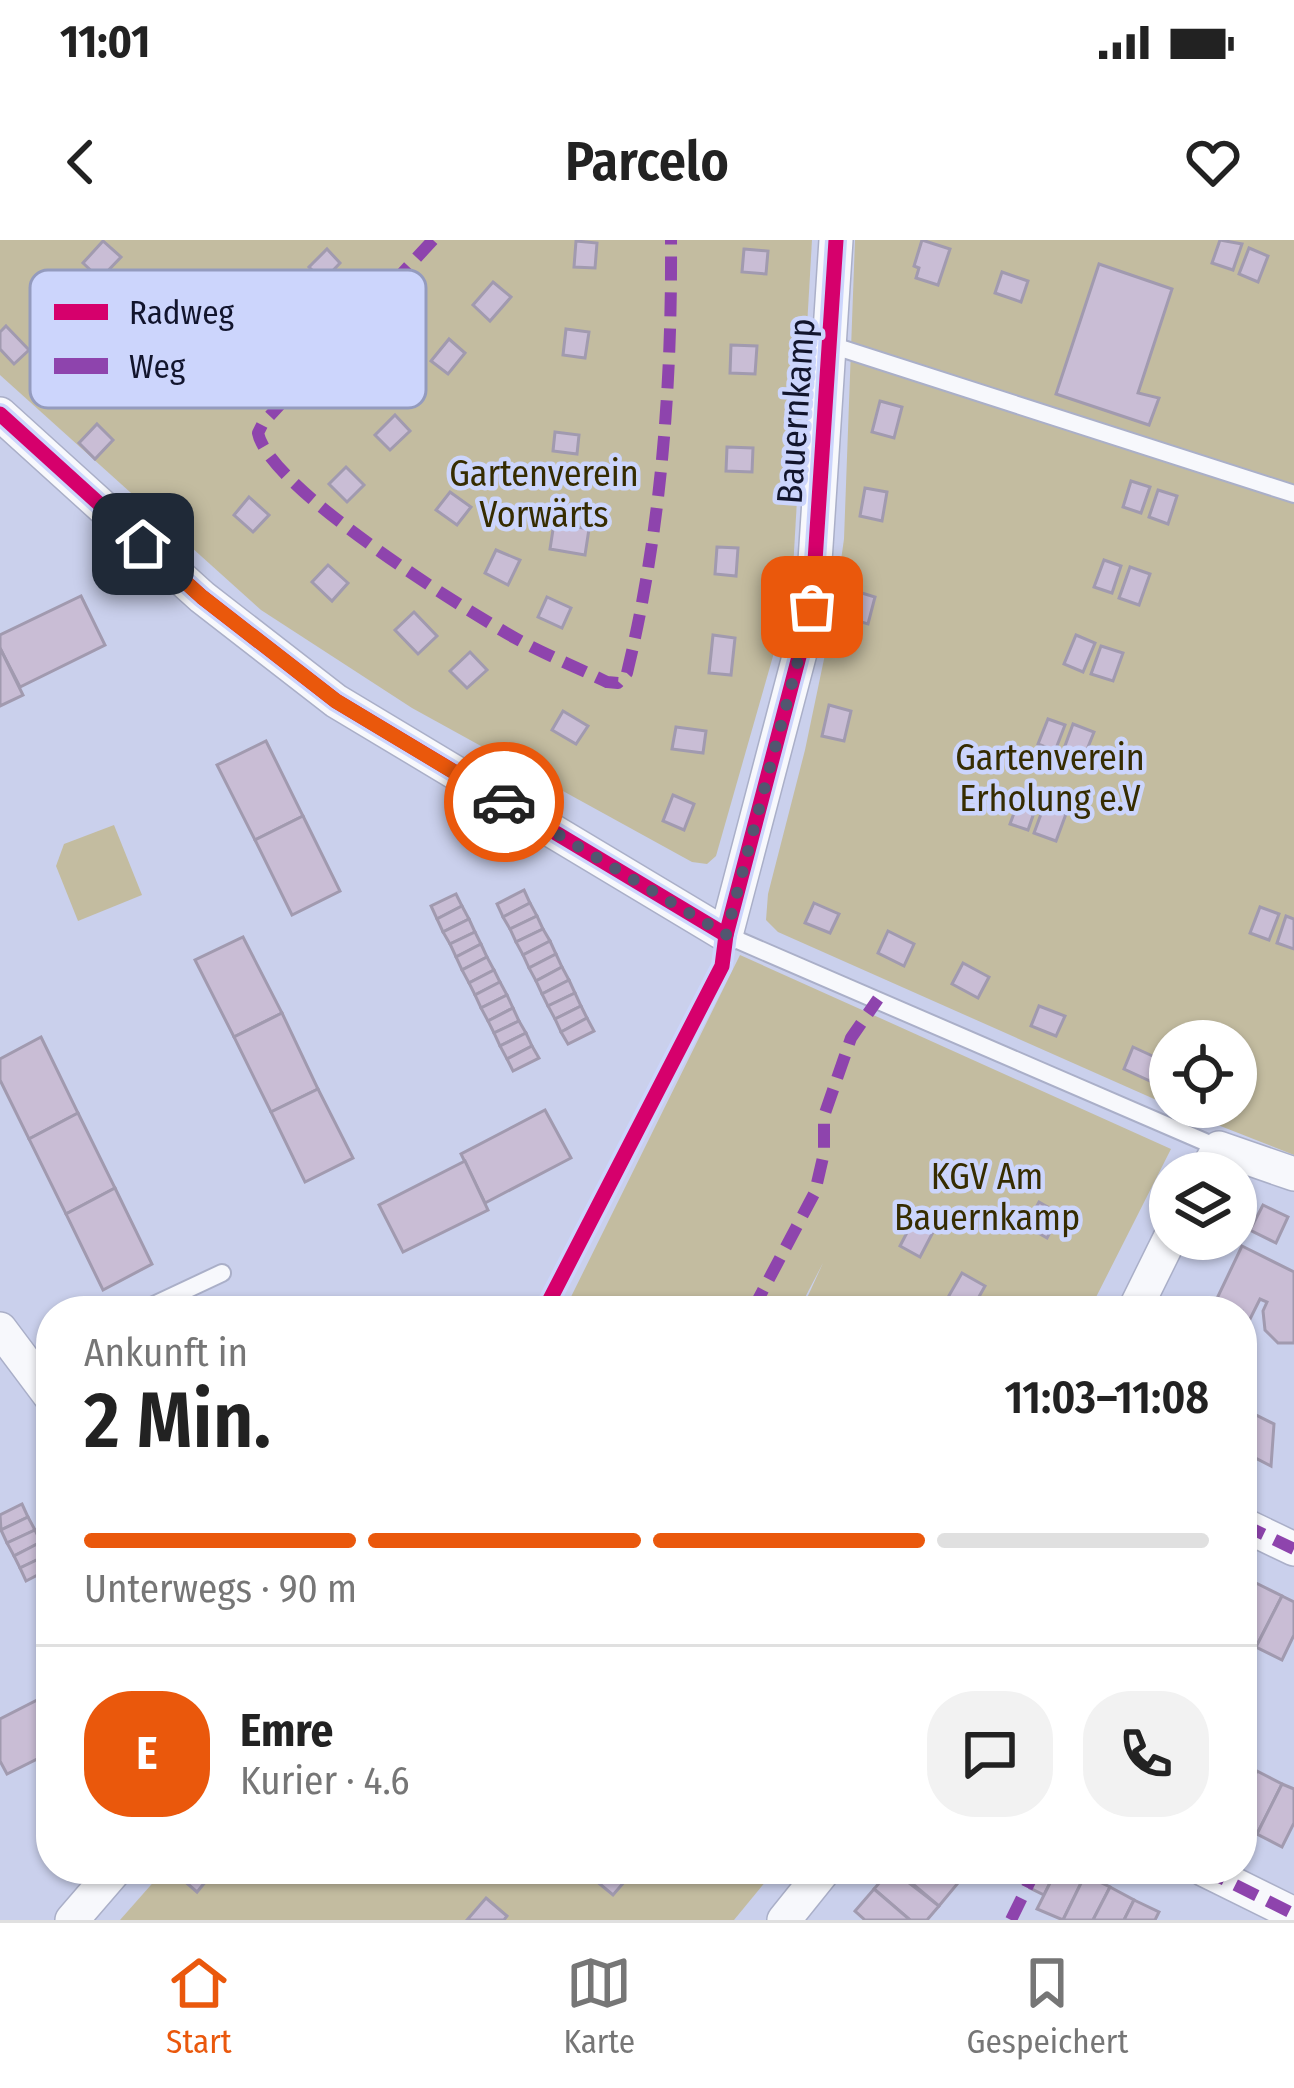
<!DOCTYPE html>
<html lang="de">
<head>
<meta charset="utf-8">
<style>
	body { margin:0; font-family:"Fira Sans Condensed",sans-serif; background:#f2f2f2; color:#222; height:100vh; display:flex; flex-direction:column; font-size:45px; white-space:nowrap }
	* { box-sizing:border-box; margin:0 }
	p { font-size:39px; color:#767676 }
	.icon { flex:none; width:66px; height:66px; fill:none; stroke:currentColor; stroke-width:2; stroke-linecap:round; stroke-linejoin:round }
	.map { position:relative; flex:1; overflow:hidden }
	.drawer { position:absolute; left:36px; top:1056px; width:1221px; height:588px; display:flex; flex-direction:column; background:#fff; border-radius:48px; box-shadow:0 3px 9px #0004 }
	.drawer>* { flex:none }
	.buttons { position:absolute; left:1149px; top:780px; display:grid; gap:24px }
	.buttons a { display:grid; place-items:center; width:108px; height:108px; border-radius:50%; background:#fff; box-shadow:0 3px 9px #0004; font-size:60px }
	.pin { position:absolute; display:grid; place-items:center; width:102px; height:102px; color:#fff; margin:-51px; border-radius:24px; box-shadow:0 6px 18px #0006 }
	.courier { position:absolute; display:grid; place-items:center; width:120px; height:120px; margin:-60px; border:9px solid #ea580c; border-radius:50%; background:#fff; color:#222; box-shadow:0 3px 15px #0007 }
	.head em { font-style:normal; font-weight:600 }
	.head div { display:flex; flex-direction:column-reverse }
	.head { display:flex; align-items:center; justify-content:space-between; height:204px; padding:0 48px }
	h1 { font-size:78px; font-weight:600; line-height:90px }
	.bar { display:grid; grid-template-columns:repeat(4,1fr); gap:18px 12px; align-content:center; height:144px; padding:0 48px }
	.bar i { height:15px; border-radius:9px; background:#e0e0e0 }
	.bar .selected { background:#ea580c }
	.bar p { grid-column:span 4 }
	.line { display:flex; align-items:center; gap:30px; padding:0 48px; border-top:3px solid #e0e0e0 }
	.line div { flex:1 }
	.round { display:grid; place-items:center; flex:none; width:126px; height:126px; border-radius:48px; background:#f2f2f2 }
	.status { display:flex; justify-content:space-between; align-items:center; height:84px; padding:0 60px; background:#fff; direction:ltr }
	.status svg { height:33px; fill:currentColor }
	header { display:flex; justify-content:space-between; align-items:center; height:156px; padding:0 48px; background:#fff; font-size:54px; font-weight:600 }
	.menu { display:flex; justify-content:space-around; align-items:center; height:168px; border-top:3px solid #e0e0e0; background:#fff; font-size:33px; color:#767676 }
	.menu a { display:grid; justify-items:center; gap:6px }
	.menu .selected { color:#ea580c }
	.map>svg:first-child { display:block }
	.green { fill:#c3bca0 }
	.building { fill:#c9bdd5; stroke:#a19aaf; stroke-width:3 }
	.lines { fill:none; stroke-linecap:round; stroke-linejoin:round }
	.lane-casing { stroke:#aaafc8; stroke-width:20 }
	.street-casing { stroke:#aaafc8; stroke-width:36 }
	.lane { stroke:#f7f8fc; stroke-width:16 }
	.street { stroke:#f7f8fc; stroke-width:33 }
	.quiet { stroke:#8e44ad; stroke-width:12; stroke-dasharray:24 12; stroke-linecap:butt }
	.cycleway-casing { stroke:#ccd5fc; stroke-width:22 }
	.cycleway { stroke:#d6006c; stroke-width:15 }
	.done { stroke:#525670; stroke-width:12; stroke-dasharray:0 21.6 }
	.route { stroke:#ea580c; stroke-width:15 }
	.labels { text-anchor:middle; stroke-width:9; stroke-linejoin:round; paint-order:stroke }
	.street-label { font-size:36px; fill:#12152d; stroke:#ccd5fc }
	.park-label { font-size:36px; fill:#362c01; stroke:#ccd5fc }
	.key { fill:#ccd5fc; stroke:#949bbe; stroke-width:3 }
	.key-label { font-size:33px; fill:#12152d }
</style>
</head>
<body>
<div class="status"><b>11:01</b><svg viewBox="0 0 49 12"><path d="M0 12V9h3v3zM5 12V6h3v6zM10 12V3h3v9zM15 12V0h3v12zM26 1h20v11H26zM47 4h2v5h-2z"/></svg></div>
<header><svg class="icon" aria-label="back" viewBox="0 0 24 24"><path d="M15 5l-7 7 7 7"/></svg>Parcelo<svg class="icon" aria-label="heart" viewBox="0 0 24 24"><path d="M12 20l-8-8c-3-5 5-10 8-4 3-6 11-1 8 4z"/></svg></header>
<div class="map">
<svg width="1294" height="1680" viewBox="0 0 1294 1680">
	<rect width="100%" height="100%" fill="#cad0ec"/>
	<g class="green">
		<polygon points="0,0 812,0 793,329 785,374 716,616 707,624 692,622 412,468 261,370 0,135"/>
		<polygon points="855,0 1294,0 1294,915 1172,867 1236,867 1236,801 1170,801 1170,866 778,692 766,680 768,654 805,510 833,376 844,299"/>
		<polygon points="114,585 142,655 78,681 56,626 64,604"/>
		<polygon points="740,715 1171,909 1089,1071 801,1071 823,1023 798,1071 564,1071"/>
		<polygon points="165,1629 776,1629 734,1680 120,1680"/>
	</g>
	<g class="building">
		<polygon points="922,0 950,9 938,45 916,38 919,28 914,26"/>
		<polygon points="1220,0 1242,4 1233,30 1212,23"/>
		<polygon points="103,1 121,17 100,39 83,23"/>
		<polygon points="576,1 597,3 595,28 574,27"/>
		<polygon points="1249,8 1268,16 1258,42 1239,34"/>
		<polygon points="327,9 340,23 323,41 309,27"/>
		<polygon points="744,9 768,11 766,34 742,32"/>
		<polygon points="1099,24 1172,49 1138,153 1159,158 1149,185 1056,154"/>
		<polygon points="1002,32 1028,41 1021,62 995,53"/>
		<polygon points="493,42 511,57 490,81 473,65"/>
		<polygon points="6,86 29,110 14,124 0,109 0,92"/>
		<polygon points="566,89 589,92 585,118 563,115"/>
		<polygon points="449,99 465,113 448,134 431,121"/>
		<polygon points="731,105 757,106 755,134 730,133"/>
		<polygon points="880,161 902,167 894,198 872,192"/>
		<polygon points="395,175 410,191 390,210 375,195"/>
		<polygon points="97,184 113,200 95,219 79,203"/>
		<polygon points="555,192 579,195 577,214 553,211"/>
		<polygon points="727,207 753,208 752,232 726,231"/>
		<polygon points="346,227 364,245 347,262 329,244"/>
		<polygon points="1131,241 1150,247 1141,273 1123,267"/>
		<polygon points="865,248 887,252 882,281 860,276"/>
		<polygon points="1158,250 1177,256 1168,284 1149,277"/>
		<polygon points="450,252 471,267 457,285 436,270"/>
		<polygon points="249,257 269,275 253,292 234,275"/>
		<polygon points="554,283 589,289 585,315 550,309"/>
		<polygon points="717,307 738,308 736,336 715,334"/>
		<polygon points="496,310 520,320 508,345 485,333"/>
		<polygon points="1104,320 1121,326 1112,353 1094,347"/>
		<polygon points="328,325 348,343 332,361 312,342"/>
		<polygon points="1130,327 1150,334 1139,365 1119,358"/>
		<polygon points="852,350 875,357 868,384 844,377"/>
		<polygon points="81,356 105,405 20,447 0,408 0,395"/>
		<polygon points="547,357 571,368 562,388 538,377"/>
		<polygon points="414,372 437,396 418,414 395,390"/>
		<polygon points="713,395 735,398 731,435 709,433"/>
		<polygon points="1076,395 1095,403 1083,432 1064,424"/>
		<polygon points="1101,406 1123,413 1113,441 1091,434"/>
		<polygon points="0,408 23,455 0,466"/>
		<polygon points="470,412 487,430 467,448 450,431"/>
		<polygon points="829,465 851,471 844,501 822,496"/>
		<polygon points="563,471 588,486 576,504 552,490"/>
		<polygon points="1048,479 1065,485 1055,511 1038,504"/>
		<polygon points="1073,484 1094,492 1082,522 1062,514"/>
		<polygon points="676,487 706,491 703,513 672,509"/>
		<polygon points="266,501 303,576 255,600 217,525"/>
		<polygon points="673,555 694,564 684,590 663,581"/>
		<polygon points="1020,557 1037,564 1028,590 1010,584"/>
		<polygon points="1044,566 1066,574 1056,601 1034,593"/>
		<polygon points="303,576 340,651 292,675 255,600"/>
		<polygon points="524,650 530,663 503,677 497,664"/>
		<polygon points="456,654 462,666 437,679 431,666"/>
		<polygon points="530,663 537,676 510,689 503,677"/>
		<polygon points="814,663 839,674 830,693 805,683"/>
		<polygon points="462,666 469,679 443,692 437,679"/>
		<polygon points="1260,667 1279,674 1269,700 1250,693"/>
		<polygon points="537,676 543,689 516,702 510,689"/>
		<polygon points="1286,676 1294,679 1294,709 1277,703"/>
		<polygon points="469,679 475,692 450,704 443,692"/>
		<polygon points="543,689 550,701 523,715 516,702"/>
		<polygon points="888,691 914,704 904,726 878,713"/>
		<polygon points="475,692 481,704 456,717 450,704"/>
		<polygon points="243,697 282,773 234,797 195,720"/>
		<polygon points="550,701 556,714 529,728 523,715"/>
		<polygon points="481,704 487,717 462,730 456,717"/>
		<polygon points="556,714 562,727 536,741 529,728"/>
		<polygon points="487,717 494,730 469,743 462,730"/>
		<polygon points="963,723 989,737 978,758 952,744"/>
		<polygon points="562,727 569,740 542,754 536,741"/>
		<polygon points="494,730 500,742 475,755 469,743"/>
		<polygon points="569,740 575,753 548,766 542,754"/>
		<polygon points="500,742 507,755 481,768 475,755"/>
		<polygon points="575,753 581,766 555,779 548,766"/>
		<polygon points="507,755 513,768 488,781 481,768"/>
		<polygon points="581,766 587,778 561,792 555,779"/>
		<polygon points="1039,766 1065,776 1056,796 1031,786"/>
		<polygon points="513,768 519,781 494,793 488,781"/>
		<polygon points="282,773 318,849 271,872 234,797"/>
		<polygon points="587,778 594,791 568,804 561,792"/>
		<polygon points="519,781 526,793 500,806 494,793"/>
		<polygon points="526,793 532,806 507,819 500,806"/>
		<polygon points="41,797 78,873 29,899 0,840 0,819"/>
		<polygon points="532,806 539,818 513,831 507,819"/>
		<polygon points="1133,807 1159,819 1150,841 1124,829"/>
		<polygon points="318,849 353,918 305,942 271,872"/>
		<polygon points="545,870 571,918 485,963 461,914"/>
		<polygon points="78,873 115,948 66,974 29,899"/>
		<polygon points="465,921 488,970 403,1012 379,965"/>
		<polygon points="115,948 152,1024 103,1050 66,974"/>
		<polygon points="1039,962 1060,974 1047,998 1026,986"/>
		<polygon points="1263,965 1288,977 1276,1003 1250,990"/>
		<polygon points="913,981 933,992 920,1017 900,1006"/>
		<polygon points="1242,1006 1294,1032 1294,1103 1278,1103 1265,1090 1263,1071 1267,1062 1260,1059 1242,1095 1242,1071 1211,1071"/>
		<polygon points="962,1033 985,1046 971,1071 947,1059"/>
		<polygon points="1242,1168 1274,1184 1271,1226 1242,1211"/>
		<polygon points="22,1264 28,1277 1,1290 0,1275"/>
		<polygon points="28,1277 35,1290 7,1303 1,1290"/>
		<polygon points="35,1290 41,1302 14,1316 7,1303"/>
		<polygon points="41,1302 47,1315 20,1328 14,1316"/>
		<polygon points="47,1315 51,1328 26,1341 20,1328"/>
		<polygon points="1256,1343 1282,1356 1256,1407 1242,1401 1242,1372"/>
		<polygon points="1282,1356 1294,1362 1294,1395 1282,1420 1256,1407"/>
		<polygon points="51,1453 51,1512 7,1534 0,1521 0,1479"/>
		<polygon points="1257,1531 1282,1544 1257,1594 1242,1587 1242,1561"/>
		<polygon points="1282,1544 1294,1549 1294,1583 1282,1607 1257,1594"/>
		<polygon points="188,1629 214,1629 215,1630 197,1652 181,1638"/>
		<polygon points="605,1629 626,1629 631,1634 613,1655 595,1640"/>
		<polygon points="891,1629 939,1666 927,1680 910,1680 874,1649"/>
		<polygon points="895,1629 941,1629 958,1643 939,1666"/>
		<polygon points="1040,1629 1057,1629 1044,1655 1030,1648"/>
		<polygon points="1057,1629 1072,1629 1085,1635 1063,1680 1037,1669"/>
		<polygon points="1085,1635 1110,1647 1093,1680 1063,1680"/>
		<polygon points="1110,1647 1134,1660 1124,1680 1093,1680"/>
		<polygon points="874,1649 910,1680 865,1680 855,1671"/>
		<polygon points="486,1658 507,1676 504,1680 467,1680"/>
		<polygon points="1134,1660 1159,1672 1155,1680 1124,1680"/>
	</g>
	<g class="lines">
		<defs>
			<g id="lane">
				<polyline points="831,105 1294,254"/>
				<polyline points="726,695 1219,908"/>
				<polyline points="141,1071 222,1033"/>
				<polyline points="27,1125 51,1113"/>
			</g>
			<g id="street">
				<polyline points="0,174 202,357 336,461 726,695 812,367 836,0"/>
				<polyline points="1205,933 1219,908 1294,934"/>
				<polyline points="1134,1071 1170,998"/>
				<polyline points="0,1089 51,1157"/>
				<polyline points="1242,1284 1294,1309"/>
				<polyline points="1203,1629 1294,1674"/>
				<polyline points="72,1680 116,1629"/>
				<polyline points="784,1680 825,1629"/>
			</g>
		</defs>
		<use href="#lane" class="lane-casing"/>
		<use href="#street" class="street-casing"/>
		<use href="#lane" class="lane"/>
		<use href="#street" class="street"/>
		<g class="quiet">
			<path d="M 433,0 L 263,183 L 258,193 C 269,248 462,368 515,398 C 544,414 576,427 607,442 L 618,443 L 627,433 C 661,292 672,146 671,0"/>
			<polyline points="752,1071 815,952 824,913 824,876 851,798 878,759"/>
			<polyline points="1242,1284 1294,1309"/>
			<polyline points="1203,1629 1294,1674"/>
			<polyline points="1011,1680 1036,1629"/>
		</g>
		<defs>
			<g id="cycleway">
				<polyline points="0,174 202,357 336,461 726,695"/>
				<polyline points="544,1071 722,726 726,695 812,367 836,0"/>
			</g>
		</defs>
		<use href="#cycleway" class="cycleway-casing"/>
		<use href="#cycleway" class="cycleway"/>
	</g>
	<g class="lines">
		<polyline class="done" points="504,562 726,695 812,367"/>
		<polyline class="route" points="143,304 202,357 336,461 504,562"/>
	</g>
	<g class="labels">
		<g class="street-label">
			<text transform="translate(795 171) rotate(-86)" y="13">Bauernkamp</text>
		</g>
		<g class="park-label">
			<text x="544" y="246">Gartenverein<tspan x="544" dy="41">Vorwärts</tspan></text>
			<text x="1050" y="530">Gartenverein<tspan x="1050" dy="41">Erholung e.V</tspan></text>
			<text x="987" y="949">KGV Am<tspan x="987" dy="41">Bauernkamp</tspan></text>
		</g>
	</g>
	<rect x="30" y="30" width="396" height="138" rx="18" class="key"/>
	<rect x="54" y="64" width="54" height="16" fill="#d6006c"/>
	<rect x="54" y="118" width="54" height="16" fill="#8e44ad"/>
	<g class="key-label">
		<text x="129" y="84">Radweg</text>
		<text x="129" y="138">Weg</text>
	</g>
</svg>
<div class="buttons">
<a><svg class="icon" aria-label="locate" viewBox="0 0 24 24"><circle cx="12" cy="12" r="6"/><path d="M12 2v4M12 18v4M2 12h4M18 12h4"/></svg></a>
<a><svg class="icon" aria-label="layers" viewBox="0 0 24 24"><path d="M12 4l9 5-9 5-9-5zM3 14l9 5 9-5"/></svg></a>
</div>
<div class="pin" style="left:812px;top:367px;background:#ea580c"><svg class="icon" aria-label="bag" viewBox="0 0 24 24"><path d="M5 8h14l-1 12H6zM9 8a3 3 0 0 1 6 0"/></svg></div>
<div class="pin" style="left:143px;top:304px;background:#1f2937"><svg class="icon" aria-label="home" viewBox="0 0 24 24"><path d="M3 11l9-7 9 7M6 9v11h12V9"/></svg></div>
<div class="courier" style="left:504px;top:562px"><svg class="icon" aria-label="car" viewBox="0 0 24 24"><path d="M5 17H2v-5l4-1 3-4h7l3 4 3 1v5h-3M9 17h6M6 11h13"/><circle cx="7" cy="17" r="2"/><circle cx="17" cy="17" r="2"/></svg></div>
<section class="drawer">
<div class="head"><div><h1>2 Min.</h1><p>Ankunft in</p></div><em>11:03–11:08</em></div>
<div class="bar"><i class="selected"></i><i class="selected"></i><i class="selected"></i><i></i><p>Unterwegs · 90 m</p></div>
<div class="line" style="height:216px"><b class="round" style="background:#ea580c;color:#fff">E</b><div><b>Emre</b><p>Kurier · 4.6</p></div><a class="round"><svg class="icon" aria-label="chat" viewBox="0 0 24 24"><path d="M4 5h16v11H9l-5 4z"/></svg></a><a class="round"><svg class="icon" aria-label="phone" viewBox="0 0 24 24"><path d="M5 4h4l2 5-3 2q2 4 5 5l2-3 5 2v4C11 20 4 13 5 4z"/></svg></a></div>
</section>
</div>
<nav class="menu">
<a class="selected"><svg class="icon" aria-label="home" viewBox="0 0 24 24"><path d="M3 11l9-7 9 7M6 9v11h12V9"/></svg>Start</a>
<a><svg class="icon" aria-label="map" viewBox="0 0 24 24"><path d="M3 6l6-2 6 2 6-2v14l-6 2-6-2-6 2zM9 4v14M15 6v14"/></svg>Karte</a>
<a><svg class="icon" aria-label="saved" viewBox="0 0 24 24"><path d="M7 4h10v16l-5-4-5 4z"/></svg>Gespeichert</a>
</nav>
</body>
</html>
